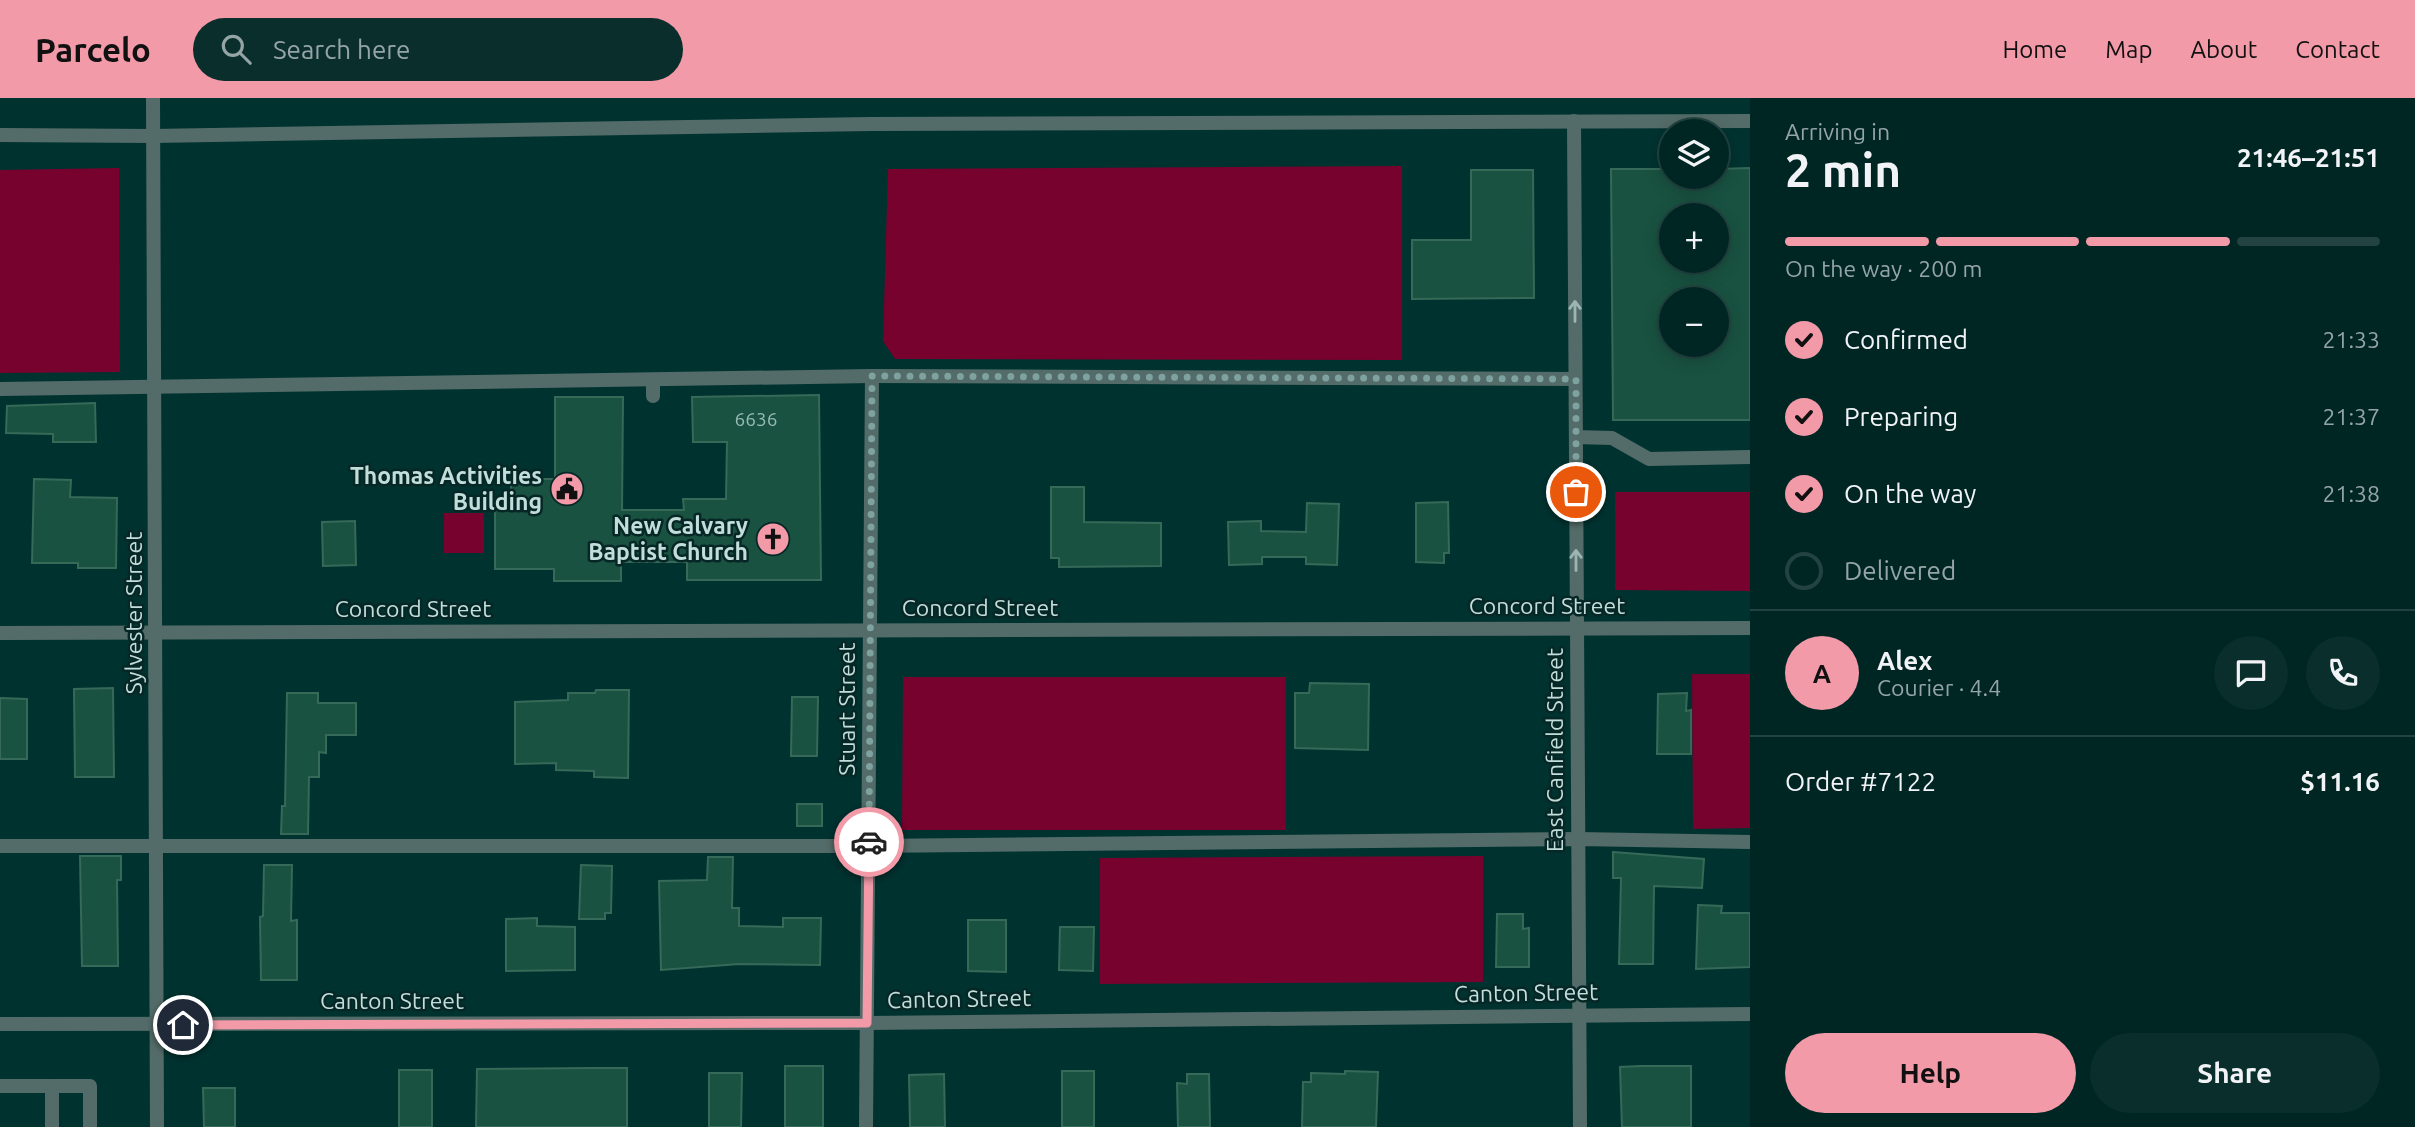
<!DOCTYPE html>
<html lang="en">
<head>
<meta charset="utf-8">
<style>
	body { margin:0; font-family:Ubuntu,sans-serif; background:#0a2e2c; color:#f1f3f6; height:100vh; display:flex; flex-direction:column; font-size:26px; white-space:nowrap }
	* { box-sizing:border-box; margin:0 }
	p { font-size:23px; color:#95a5a6 }
	.icon { flex:none; width:38px; height:38px; fill:none; stroke:currentColor; stroke-width:2; stroke-linecap:round; stroke-linejoin:round }
	.map { position:relative; flex:1; overflow:hidden }
	.drawer { display:flex; flex-direction:column; background:#002624; width:665px }
	.drawer>* { flex:none }
	.fabs { position:absolute; left:1659px; top:21px; display:grid; gap:14px }
	.fabs a { display:grid; place-items:center; width:70px; height:70px; border-radius:50%; background:#002624; box-shadow:0 4px 18px #0003,0 0 0 2px #224341; font-size:35px }
	.pin { position:absolute; display:grid; place-items:center; width:60px; height:60px; color:#fff; margin:-30px; border:4px solid #fff; border-radius:50%; box-shadow:0 2px 7px #0007 }
	.courier { position:absolute; display:grid; place-items:center; width:70px; height:70px; margin:-35px; border:5px solid #f39aa9; border-radius:50%; background:#fff; color:#222; box-shadow:0 2px 9px #0007 }
	.summary em { font-style:normal; font-weight:600 }
	.summary div { display:flex; flex-direction:column-reverse }
	.summary { display:flex; align-items:center; justify-content:space-between; height:119px; padding:0 35px }
	h1 { font-size:46px; font-weight:600; line-height:52px }
	.bar { display:grid; grid-template-columns:repeat(4,1fr); gap:10px 7px; align-content:center; height:84px; padding:0 35px }
	.bar i { height:9px; border-radius:5px; background:#224341 }
	.bar .active { background:#f39aa9 }
	.bar p { grid-column:span 4 }
	.line { display:flex; align-items:center; gap:18px; padding:0 35px; border-top:2px solid #224341 }
	.line div { flex:1 }
	.round { display:grid; place-items:center; flex:none; width:74px; height:74px; border-radius:37px; background:#0a2e2c }
	ol { padding:0 35px; list-style:none }
	li { display:flex; align-items:center; gap:21px; height:77px }
	li p { margin-inline-start:auto }
	li .icon { padding:7px; border-radius:50%; background:#f39aa9; color:#111; stroke-width:4 }
	li:last-child { color:#95a5a6 }
	li i { width:38px; height:38px; border:4px solid #224341; border-radius:50% }
	.cta { display:flex; gap:14px; margin-top:auto; padding:14px 35px }
	.cta a { flex:1; height:80px; border-radius:42px; background:#f39aa9; color:#111; font-size:28px; font-weight:600; line-height:80px; text-align:center }
	.cta a+a { background:#0a2e2c; color:#f1f3f6 }
	header { display:flex; align-items:center; gap:42px; box-sizing:border-box; height:98px; padding:0 35px; background:#f39aa9; color:#111 }
	header strong { font-size:33px }
	nav { display:flex; gap:38px; margin-inline-start:auto; font-size:24px }
	.search { width:490px; height:63px; background:#0a2e2c; display:flex; align-items:center; gap:18px; box-sizing:border-box; padding:0 24px; border-radius:38px; color:#95a5a6; font-size:26px }
	main { display:flex; flex:1; min-height:0 }
	.map>svg:first-child { display:block }
	.green { fill:#77022e }
	.building { fill:#195241; stroke:#366957; stroke-width:2; fill-rule:evenodd }
	.lines { fill:none; stroke-linecap:round; stroke-linejoin:round }
	.lane { stroke:#546c69; stroke-width:14 }
	.street { stroke:#546c69; stroke-width:14 }
	.oneway { stroke:#9bb6b3 }
	.done { stroke:#7da29f; stroke-width:7; stroke-dasharray:0 12.6 }
	.route { stroke:#f39aa9; stroke-width:9 }
	.labels { text-anchor:middle; stroke-width:5; stroke-linejoin:round; paint-order:stroke }
	.number-label { font-size:19px; fill:#97bbb4 }
	.poi-label { font-size:23px; font-weight:bold; fill:#c1dedb; stroke:#062725; text-anchor:end }
	.street-label { font-size:23px; fill:#c1dedb; stroke:#062725 }
</style>
</head>
<body>
<header>
<strong>Parcelo</strong>
<div class="search"><svg class="icon" aria-label="search" viewBox="0 0 24 24"><circle cx="10" cy="10" r="6"/><path d="M15 15l6 6"/></svg>Search here</div>
<nav><a>Home</a><a>Map</a><a>About</a><a>Contact</a></nav>
</header>
<main>
<div class="map">
<svg width="1750" height="1029" viewBox="0 0 1750 1029">
	<rect width="100%" height="100%" fill="#003330"/>
	<g class="green">
		<polygon points="1402,68 1402,262 895,261 883,243 888,71"/>
		<polygon points="119,70 120,274 0,275 0,72"/>
		<polygon points="1615,394 1750,394 1750,493 1615,492"/>
		<rect x="444" y="415" width="40" height="40"/>
		<polygon points="1692,576 1750,576 1750,730 1693,731"/>
		<polygon points="903,579 1286,579 1286,732 902,732"/>
		<polygon points="1483,758 1483,884 1100,886 1100,760"/>
	</g>
	<g class="building">
		<path d="M 1750,70 L 1750,322 L 1613,322 L 1611,71 L 1671,71 L 1671,79 L 1717,79 L 1717,71 ZM 1671,117 L 1717,117 L 1717,163 L 1671,163 ZM 1671,201 L 1717,201 L 1717,247 L 1671,247 Z"/>
		<polygon points="1471,72 1533,72 1534,200 1412,201 1412,142 1471,142"/>
		<polygon points="819,297 821,482 687,482 687,464 621,464 621,483 554,483 554,471 495,471 495,411 511,410 511,381 555,381 555,299 623,299 622,412 684,412 683,401 726,401 727,344 693,344 692,299"/>
		<polygon points="95,305 96,344 53,344 53,336 6,335 7,308"/>
		<polygon points="34,381 71,382 70,399 117,400 116,470 78,470 78,465 32,465"/>
		<polygon points="1051,389 1084,389 1084,424 1161,425 1161,468 1059,469 1059,460 1051,460"/>
		<polygon points="1448,404 1449,455 1444,455 1444,465 1416,464 1416,405"/>
		<polygon points="1307,405 1339,406 1337,467 1306,466 1306,459 1262,459 1262,466 1229,467 1228,424 1261,423 1261,433 1306,434"/>
		<polygon points="355,423 356,467 323,468 322,424"/>
		<polygon points="1310,585 1369,586 1368,652 1295,650 1295,595 1309,595"/>
		<polygon points="113,590 114,679 75,679 74,591"/>
		<polygon points="596,592 629,592 628,680 594,679 594,673 556,672 556,665 515,666 515,604 568,602 568,595 595,595"/>
		<polygon points="287,595 318,595 318,605 356,605 356,637 326,637 326,655 319,654 319,679 309,679 308,736 281,736 282,708 285,708"/>
		<polygon points="1687,595 1686,613 1691,612 1691,656 1657,656 1658,596"/>
		<polygon points="792,599 818,599 817,658 791,658"/>
		<polygon points="0,600 27,601 27,661 0,661"/>
		<rect x="797" y="706" width="25" height="22"/>
		<polygon points="1613,754 1704,761 1702,790 1654,788 1653,866 1619,866 1621,780 1613,780"/>
		<polygon points="80,758 121,758 121,782 117,782 118,868 82,868"/>
		<polygon points="708,759 733,759 732,810 739,810 739,828 783,829 783,820 821,820 820,867 739,866 661,872 659,783 707,782"/>
		<polygon points="264,767 292,767 291,823 297,822 297,882 261,882 260,819 263,818"/>
		<polygon points="581,767 612,768 611,815 605,815 605,821 579,821"/>
		<polygon points="1698,807 1722,808 1721,815 1750,815 1750,869 1696,871"/>
		<polygon points="1497,816 1523,816 1523,831 1529,830 1529,869 1496,869"/>
		<polygon points="537,820 537,828 575,829 575,872 506,873 506,821"/>
		<polygon points="968,822 1006,822 1006,874 968,873"/>
		<polygon points="1060,829 1094,829 1093,873 1059,872"/>
		<rect x="785" y="968" width="38" height="61"/>
		<polygon points="1640,968 1691,968 1691,1029 1622,1029 1620,969"/>
		<polygon points="592,970 627,970 627,1029 476,1029 477,971"/>
		<rect x="399" y="972" width="33" height="57"/>
		<rect x="1062" y="973" width="32" height="56"/>
		<polygon points="1345,973 1378,974 1376,1029 1302,1029 1303,984 1311,984 1311,975 1345,976"/>
		<polygon points="709,975 742,975 741,1029 709,1029"/>
		<polygon points="944,976 945,1029 910,1029 909,977"/>
		<polygon points="1187,976 1209,976 1210,1029 1178,1029 1177,985 1187,986"/>
		<polygon points="203,990 235,990 235,1029 204,1029"/>
	</g>
	<g class="lines">
		<g class="lane">
			<polyline points="0,291 872,278 1575,281"/>
			<polyline points="653,298 653,282"/>
			<polyline points="1576,339 1612,340 1649,361 1750,359"/>
			<polyline points="0,748 869,748 1578,741 1750,744"/>
			<polyline points="0,988 90,988 90,1029"/>
			<polyline points="52,988 52,1029"/>
		</g>
		<g class="street">
			<polyline points="153,0 157,1029"/>
			<polyline points="1574,23 1580,1029"/>
			<polyline points="0,37 153,38 870,26 1750,23"/>
			<polyline points="0,535 1750,530"/>
			<polyline points="0,926 867,925 1750,916"/>
			<polyline points="866,1029 872,278"/>
		</g>
	</g>
	<defs><path id="oneway-shaft" d="M-6 0H5M1.5-3L5.5 0L1.5 3" fill="none" stroke-width="1.6" stroke-linecap="round" stroke-linejoin="round" transform="scale(1.75)"/></defs>
	<g class="oneway">
		<use href="#oneway-shaft" transform="translate(1575 213) rotate(-90)"/>
		<use href="#oneway-shaft" transform="translate(1576 462) rotate(-90)"/>
	</g>
	<g class="lines">
		<polyline class="done" points="869,744 872,278 1576,281 1576,394"/>
		<polyline class="route" points="183,927 867,925 869,744"/>
	</g>
	<defs>
		<symbol id="civic-disc" viewBox="-11 -11 22 22"><circle r="9.5" fill="#f39aa9" stroke="#062725"/><path d="M-.6-6.5H3V-4.5H.6V-3L4-1V1h2V6H-6V1h2V-1L-.6-3ZM-1.2 2.5V6h2.4V2.5Z" fill="#111"/></symbol>
		<symbol id="church-disc" viewBox="-11 -11 22 22"><circle r="9.5" fill="#f39aa9" stroke="#062725"/><path d="M-1.2-6h2.4v3.5h3.3v2.4h-3.3V6h-2.4V-.1h-3.3v-2.4h3.3Z" fill="#111"/></symbol>
	</defs>
	<g fill-rule="evenodd">
		<use href="#civic-disc" x="548" y="372" width="38" height="38"/>
		<use href="#church-disc" x="754" y="422" width="38" height="38"/>
	</g>
	<g class="labels">
		<g class="number-label">
			<text x="756" y="328">6636</text>
		</g>
		<g class="poi-label">
			<text x="542" y="386">Thomas Activities<tspan x="542" dy="26">Building</tspan></text>
			<text x="748" y="436">New Calvary<tspan x="748" dy="26">Baptist Church</tspan></text>
		</g>
		<g class="street-label">
			<text x="1547" y="516">Concord Street</text>
			<text x="980" y="518">Concord Street</text>
			<text x="413" y="519">Concord Street</text>
			<text transform="translate(134 515) rotate(-90)" y="8">Sylvester Street</text>
			<text transform="translate(847 611) rotate(-90)" y="8">Stuart Street</text>
			<text transform="translate(1555 652) rotate(-90)" y="8">East Canfield Street</text>
			<text transform="translate(1526 895) rotate(-1)" y="8">Canton Street</text>
			<text transform="translate(959 901) rotate(-1)" y="8">Canton Street</text>
			<text x="392" y="911">Canton Street</text>
		</g>
	</g>
</svg>
<div class="fabs">
<a><svg class="icon" aria-label="layers" viewBox="0 0 24 24"><path d="M12 4l9 5-9 5-9-5zM3 14l9 5 9-5"/></svg></a>
<a>+</a>
<a>−</a>
</div>
<div class="pin" style="left:1576px;top:394px;background:#ea580c"><svg class="icon" aria-label="bag" viewBox="0 0 24 24"><path d="M5 8h14l-1 12H6zM9 8a3 3 0 0 1 6 0"/></svg></div>
<div class="pin" style="left:183px;top:927px;background:#1f2937"><svg class="icon" aria-label="home" viewBox="0 0 24 24"><path d="M3 11l9-7 9 7M6 9v11h12V9"/></svg></div>
<div class="courier" style="left:869px;top:744px"><svg class="icon" aria-label="car" viewBox="0 0 24 24"><path d="M5 17H2v-5l4-1 3-4h7l3 4 3 1v5h-3M9 17h6M6 11h13"/><circle cx="7" cy="17" r="2"/><circle cx="17" cy="17" r="2"/></svg></div>
</div>
<section class="drawer">
<div class="summary"><div><h1>2 min</h1><p>Arriving in</p></div><em>21:46–21:51</em></div>
<div class="bar"><i class="active"></i><i class="active"></i><i class="active"></i><i></i><p>On the way · 200 m</p></div>
<ol>
<li><svg class="icon" aria-label="check" viewBox="0 0 24 24"><path d="M5 12l5 5 9-10"/></svg>Confirmed<p>21:33</p></li>
<li><svg class="icon" aria-label="check" viewBox="0 0 24 24"><path d="M5 12l5 5 9-10"/></svg>Preparing<p>21:37</p></li>
<li><svg class="icon" aria-label="check" viewBox="0 0 24 24"><path d="M5 12l5 5 9-10"/></svg>On the way<p>21:38</p></li>
<li><i></i>Delivered</li>
</ol>
<div class="line" style="height:126px"><b class="round" style="background:#f39aa9;color:#111">A</b><div><b>Alex</b><p>Courier · 4.4</p></div><a class="round"><svg class="icon" aria-label="chat" viewBox="0 0 24 24"><path d="M4 5h16v11H9l-5 4z"/></svg></a><a class="round"><svg class="icon" aria-label="phone" viewBox="0 0 24 24"><path d="M5 4h4l2 5-3 2q2 4 5 5l2-3 5 2v4C11 20 4 13 5 4z"/></svg></a></div>
<div class="line" style="height:91px"><div>Order #7122</div><b>$11.16</b></div>
<div class="cta"><a>Help</a><a>Share</a></div>
</section>
</main>
</body>
</html>
